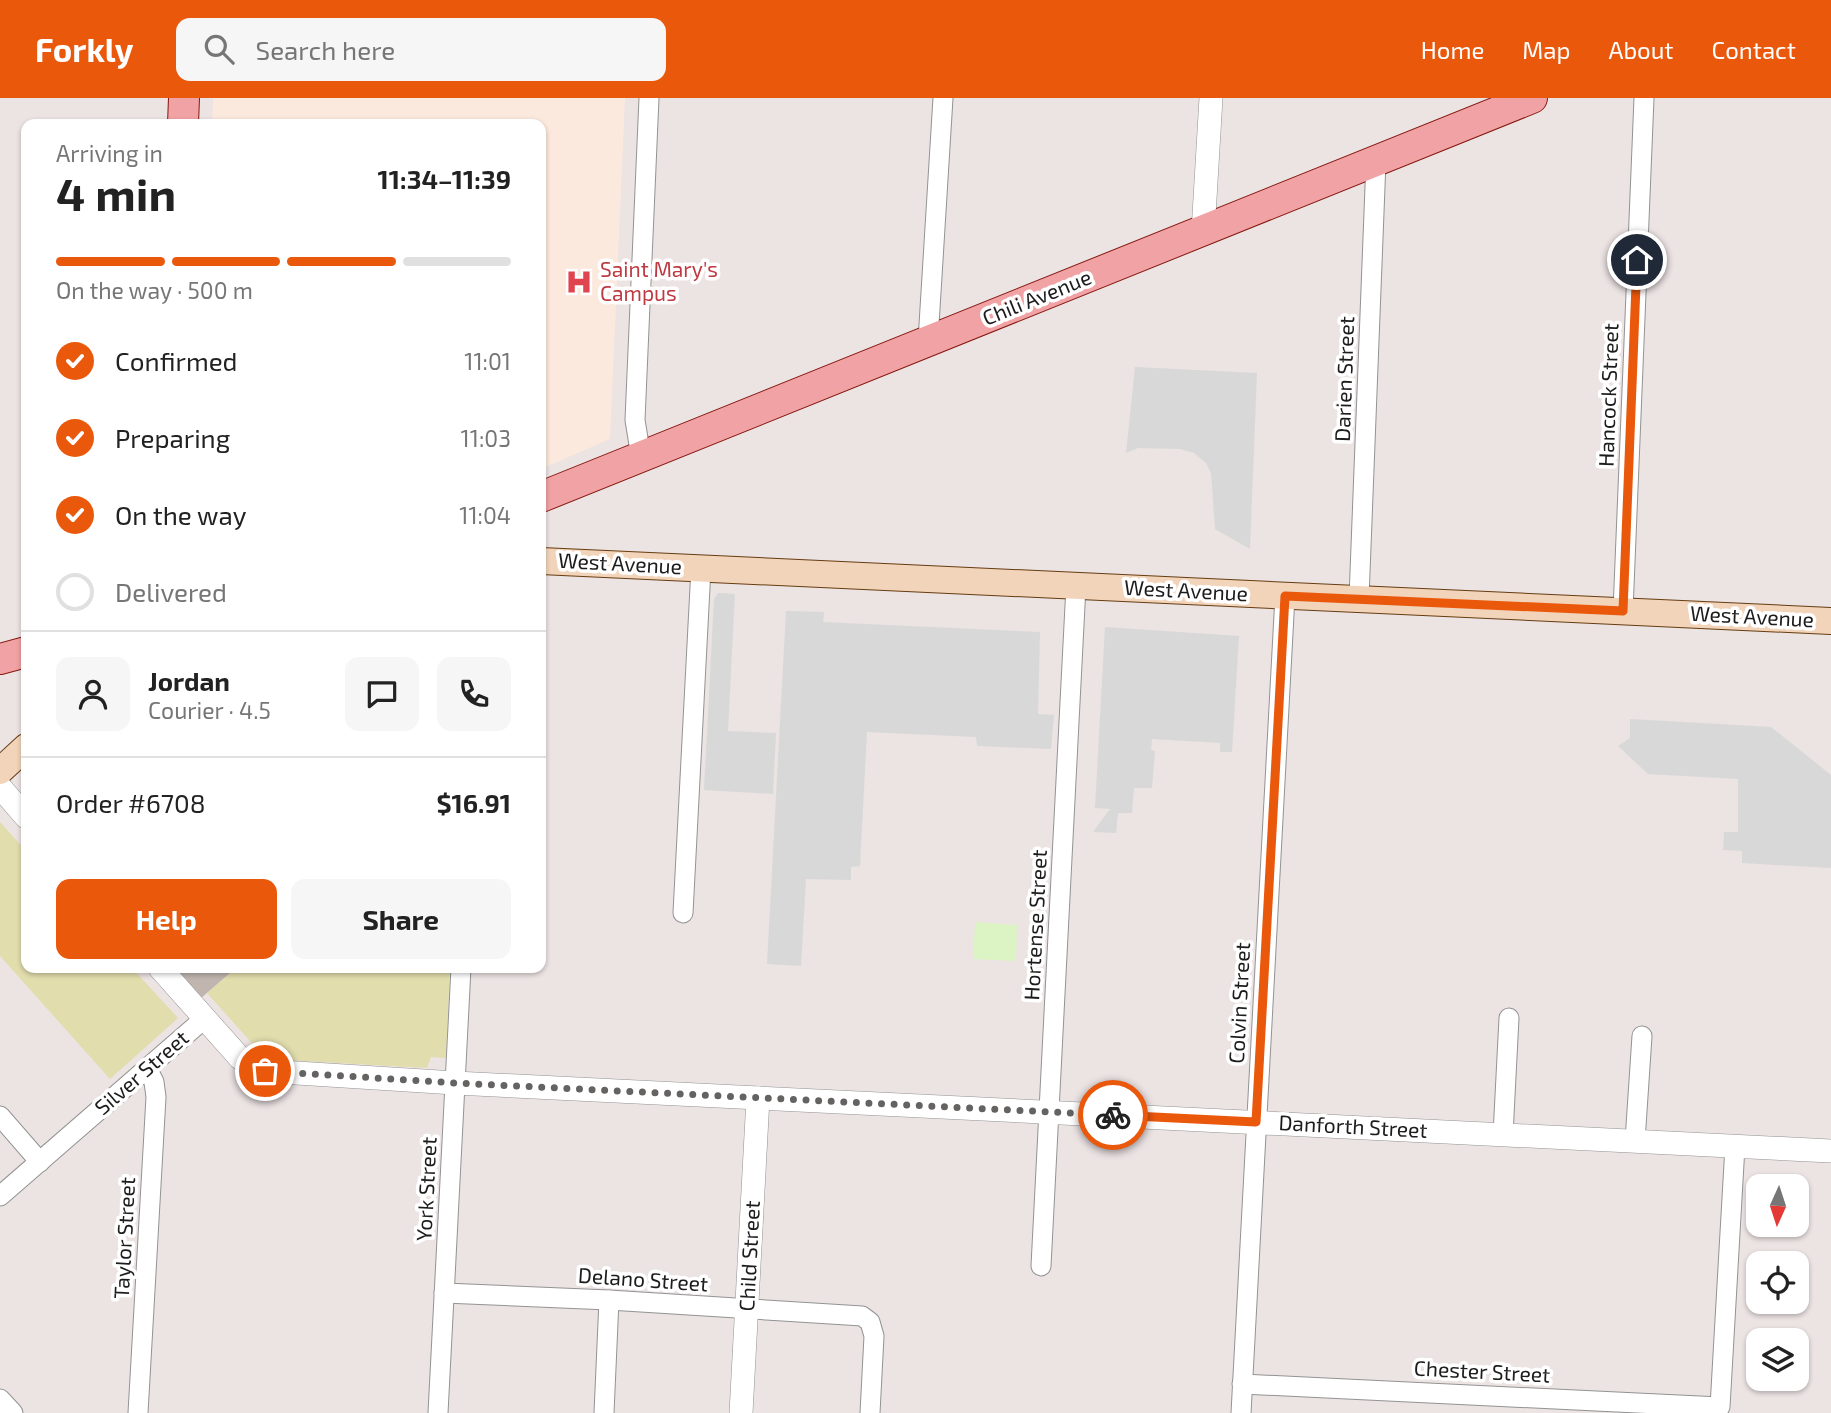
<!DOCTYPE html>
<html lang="en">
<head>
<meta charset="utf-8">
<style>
	body { margin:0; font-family:"Exo 2",sans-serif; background:#f6f6f6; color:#222; height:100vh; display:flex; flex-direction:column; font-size:26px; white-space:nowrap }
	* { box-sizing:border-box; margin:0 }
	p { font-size:23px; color:#767676 }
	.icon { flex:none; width:38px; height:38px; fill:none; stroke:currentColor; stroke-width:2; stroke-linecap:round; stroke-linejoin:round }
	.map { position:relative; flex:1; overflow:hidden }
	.panel { position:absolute; left:21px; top:21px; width:525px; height:854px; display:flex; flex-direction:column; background:#fff; border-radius:14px; box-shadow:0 2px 5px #0004 }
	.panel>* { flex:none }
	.needle { width:46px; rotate:183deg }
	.fabs { position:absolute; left:1746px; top:1076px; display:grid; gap:14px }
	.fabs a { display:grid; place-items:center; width:63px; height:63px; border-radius:14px; background:#fff; box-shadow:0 2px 5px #0004; font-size:35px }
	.pin { position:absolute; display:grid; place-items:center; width:60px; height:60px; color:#fff; margin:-30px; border:4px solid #fff; border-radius:50%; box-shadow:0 2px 7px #0007 }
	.courier { position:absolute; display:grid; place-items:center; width:70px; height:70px; margin:-35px; border:5px solid #ea580c; border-radius:50%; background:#fff; color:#222; box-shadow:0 2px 9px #0007 }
	.headline em { font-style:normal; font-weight:700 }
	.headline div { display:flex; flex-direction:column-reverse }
	.headline { display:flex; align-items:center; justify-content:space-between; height:119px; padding:0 35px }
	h1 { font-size:46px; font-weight:700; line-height:52px }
	.bar { display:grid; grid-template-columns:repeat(4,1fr); gap:10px 7px; align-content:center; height:84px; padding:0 35px }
	.bar i { height:9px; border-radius:5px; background:#e0e0e0 }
	.bar .selected { background:#ea580c }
	.bar p { grid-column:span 4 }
	.line { display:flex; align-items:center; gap:18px; padding:0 35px; border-top:2px solid #e0e0e0 }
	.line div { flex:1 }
	.round { display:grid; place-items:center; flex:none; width:74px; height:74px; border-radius:14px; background:#f6f6f6 }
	ol { padding:0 35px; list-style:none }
	li { display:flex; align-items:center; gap:21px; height:77px }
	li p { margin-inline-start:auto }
	li .icon { padding:7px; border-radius:50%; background:#ea580c; color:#fff; stroke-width:4 }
	li:last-child { color:#767676 }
	li i { width:38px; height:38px; border:4px solid #e0e0e0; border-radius:50% }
	.action { display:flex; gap:14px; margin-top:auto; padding:14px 35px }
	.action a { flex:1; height:80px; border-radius:14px; background:#ea580c; color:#fff; font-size:28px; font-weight:700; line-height:80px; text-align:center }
	.action a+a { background:#f6f6f6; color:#222 }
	header { display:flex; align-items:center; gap:42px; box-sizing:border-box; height:98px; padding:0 35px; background:#ea580c; color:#fff }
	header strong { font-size:33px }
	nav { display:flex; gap:38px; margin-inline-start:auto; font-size:24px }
	.search { width:490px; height:63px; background:#f6f6f6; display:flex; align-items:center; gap:18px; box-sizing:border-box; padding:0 24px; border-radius:14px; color:#767676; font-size:26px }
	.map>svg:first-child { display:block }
	.education { fill:#fbe9dd }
	.construction { fill:#c0b6af }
	.grass { fill:#e2ddad }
	.park { fill:#dcf3c3 }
	.parking { fill:#d8d8d8 }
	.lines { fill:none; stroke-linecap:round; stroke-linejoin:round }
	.minor-casing { stroke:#939393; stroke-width:21 }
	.tertiary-casing { stroke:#939393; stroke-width:24 }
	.secondary-casing { stroke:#663c10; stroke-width:28 }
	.primary-casing { stroke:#85180f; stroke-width:32 }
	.minor { stroke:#fff; stroke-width:19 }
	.tertiary { stroke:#fff; stroke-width:23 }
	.secondary { stroke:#f2d4bb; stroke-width:26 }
	.primary { stroke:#f1a2a4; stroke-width:30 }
	.done { stroke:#656262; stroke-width:7; stroke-dasharray:0 12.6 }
	.route { stroke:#ea580c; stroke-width:9 }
	.labels { text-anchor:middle; stroke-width:7; stroke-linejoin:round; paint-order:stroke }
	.health-label { font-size:21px; fill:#be3a42; stroke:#fff; text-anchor:start }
	.street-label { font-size:21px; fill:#1c1c1c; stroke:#fff }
</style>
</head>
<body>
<header>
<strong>Forkly</strong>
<div class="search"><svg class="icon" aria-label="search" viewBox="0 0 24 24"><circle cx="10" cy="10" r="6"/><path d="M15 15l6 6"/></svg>Search here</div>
<nav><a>Home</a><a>Map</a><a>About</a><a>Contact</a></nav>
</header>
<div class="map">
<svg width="1831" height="1315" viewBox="0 0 1831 1315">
	<rect width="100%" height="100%" fill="#ece3e3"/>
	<polygon class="education" points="213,0 625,0 610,341 541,371 541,26 212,26"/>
	<polygon class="construction" points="172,870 236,870 200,901"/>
	<g class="grass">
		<polygon points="0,724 26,753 26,870 132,870 178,920 110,981 0,858"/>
		<polygon points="236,870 450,870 446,960 431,959 427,970 266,961 207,895"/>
	</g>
	<polygon class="park" points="975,824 1017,827 1016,863 973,861"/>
	<g class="parking">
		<polygon points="1135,269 1257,275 1250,451 1215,431 1211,375 1206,365 1194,355 1180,351 1138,350 1126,355"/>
		<polygon points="718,495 735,496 728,633 776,635 773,696 704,692 714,501"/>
		<polygon points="786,513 824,514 823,524 1040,534 1038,616 1054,617 1051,651 977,648 976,639 867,634 860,768 851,769 851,782 806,781 801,868 767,866"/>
		<polygon points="1105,529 1239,538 1232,654 1220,654 1220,645 1152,641 1151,652 1155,653 1152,690 1134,690 1132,715 1118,715 1116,735 1093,734 1110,711 1095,710"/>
		<polygon points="1630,621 1771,629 1831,677 1831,770 1742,765 1742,753 1723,752 1724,734 1738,734 1738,681 1648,676 1618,648 1630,640"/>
	</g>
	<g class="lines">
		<defs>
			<g id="minor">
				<polyline points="928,243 943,0"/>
				<polyline points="641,359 635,322 649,0"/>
				<polyline points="1359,500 1376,63"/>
				<polyline points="1623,513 1644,0"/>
				<polyline points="683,815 701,470"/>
				<polyline points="0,1018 40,1064"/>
				<polyline points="1503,1037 1509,920"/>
				<polyline points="1635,1043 1642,938"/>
				<polyline points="0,1098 205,920"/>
				<polyline points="1041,1168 1076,488"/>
				<polyline points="444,1195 609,1202 862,1218 870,1224 874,1238 870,1315"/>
				<polyline points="1242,1286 1720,1309 1735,1048"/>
				<polyline points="0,1301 13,1315"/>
				<polyline points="138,1315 156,999 154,984 147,970"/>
				<polyline points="438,1315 461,870"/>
				<polyline points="604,1315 609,1202"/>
				<polyline points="1241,1315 1285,498"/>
			</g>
			<g id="tertiary">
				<polyline points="1203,134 1211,0"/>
				<polyline points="0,689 26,719"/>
				<polyline points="160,870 240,960 253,970 265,973 455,985 1831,1053"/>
				<polyline points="741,1315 758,1000"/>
			</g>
			<g id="secondary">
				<polyline points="541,463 1831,523"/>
				<polyline points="0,673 26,649"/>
			</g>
			<g id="primary">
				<polyline points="183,26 184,0"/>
				<polyline points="541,399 1532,0"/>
				<polyline points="0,561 26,554"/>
			</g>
		</defs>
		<use href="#minor" class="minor-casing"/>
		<use href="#tertiary" class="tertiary-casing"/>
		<use href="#secondary" class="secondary-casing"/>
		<use href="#primary" class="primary-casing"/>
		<use href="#minor" class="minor"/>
		<use href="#tertiary" class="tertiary"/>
		<use href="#secondary" class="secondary"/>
		<use href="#primary" class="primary"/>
	</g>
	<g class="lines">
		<polyline class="done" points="265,973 455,985 1113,1017"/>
		<polyline class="route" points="1113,1017 1256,1024 1285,498 1623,513 1637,162"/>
	</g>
	<defs>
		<symbol id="hospital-bare" viewBox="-9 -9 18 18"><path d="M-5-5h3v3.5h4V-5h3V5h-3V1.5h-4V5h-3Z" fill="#e0444e" stroke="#fff" stroke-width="2.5" paint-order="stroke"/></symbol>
	</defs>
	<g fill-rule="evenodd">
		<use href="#hospital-bare" x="560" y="165" width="38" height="38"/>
	</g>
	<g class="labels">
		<g class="health-label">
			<text x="600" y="179">Saint Mary's<tspan x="600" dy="24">Campus</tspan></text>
		</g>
		<g class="street-label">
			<text transform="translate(1037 200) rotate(-22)" y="7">Chili Avenue</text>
			<text transform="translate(1345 281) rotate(-88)" y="7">Darien Street</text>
			<text transform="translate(1609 297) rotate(-88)" y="7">Hancock Street</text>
			<text transform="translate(620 466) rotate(3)" y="7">West Avenue</text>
			<text transform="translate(1186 493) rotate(3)" y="7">West Avenue</text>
			<text transform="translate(1752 519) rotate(3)" y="7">West Avenue</text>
			<text transform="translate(1036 827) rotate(-87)" y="7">Hortense Street</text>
			<text transform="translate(1240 905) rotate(-87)" y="7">Colvin Street</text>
			<text transform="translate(142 975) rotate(-41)" y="7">Silver Street</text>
			<text transform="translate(1353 1029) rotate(3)" y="7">Danforth Street</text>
			<text transform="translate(427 1091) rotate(-87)" y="7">York Street</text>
			<text transform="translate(125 1140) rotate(-87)" y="7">Taylor Street</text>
			<text transform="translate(750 1158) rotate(-87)" y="7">Child Street</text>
			<text transform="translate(643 1182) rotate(4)" y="7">Delano Street</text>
			<text transform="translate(1482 1274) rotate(3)" y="7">Chester Street</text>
		</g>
	</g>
</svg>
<div class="fabs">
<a><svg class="needle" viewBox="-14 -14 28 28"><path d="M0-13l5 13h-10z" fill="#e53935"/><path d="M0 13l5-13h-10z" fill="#767676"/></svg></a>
<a><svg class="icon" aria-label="locate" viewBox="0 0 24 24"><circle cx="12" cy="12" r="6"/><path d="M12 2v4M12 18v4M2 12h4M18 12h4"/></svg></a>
<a><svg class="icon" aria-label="layers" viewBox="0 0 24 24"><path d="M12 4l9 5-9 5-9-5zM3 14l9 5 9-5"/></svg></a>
</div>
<div class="pin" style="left:265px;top:973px;background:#ea580c"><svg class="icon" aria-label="bag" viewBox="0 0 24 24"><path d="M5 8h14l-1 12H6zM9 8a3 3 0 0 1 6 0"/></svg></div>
<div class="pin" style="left:1637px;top:162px;background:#1f2937"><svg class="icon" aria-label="home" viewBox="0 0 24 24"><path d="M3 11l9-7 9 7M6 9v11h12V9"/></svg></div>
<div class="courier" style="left:1113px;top:1017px"><svg class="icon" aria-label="bike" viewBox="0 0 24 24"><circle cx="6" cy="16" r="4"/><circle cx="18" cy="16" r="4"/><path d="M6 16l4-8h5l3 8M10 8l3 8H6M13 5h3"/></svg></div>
<section class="panel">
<div class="headline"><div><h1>4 min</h1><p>Arriving in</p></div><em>11:34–11:39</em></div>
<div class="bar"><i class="selected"></i><i class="selected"></i><i class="selected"></i><i></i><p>On the way · 500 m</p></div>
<ol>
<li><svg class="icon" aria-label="check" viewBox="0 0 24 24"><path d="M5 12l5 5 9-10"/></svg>Confirmed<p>11:01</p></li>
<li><svg class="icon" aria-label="check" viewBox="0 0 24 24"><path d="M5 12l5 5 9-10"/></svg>Preparing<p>11:03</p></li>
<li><svg class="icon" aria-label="check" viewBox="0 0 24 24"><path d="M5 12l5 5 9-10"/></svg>On the way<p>11:04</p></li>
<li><i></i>Delivered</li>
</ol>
<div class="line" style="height:126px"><a class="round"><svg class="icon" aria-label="person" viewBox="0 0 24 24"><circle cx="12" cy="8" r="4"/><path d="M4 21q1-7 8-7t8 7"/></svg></a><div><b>Jordan</b><p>Courier · 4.5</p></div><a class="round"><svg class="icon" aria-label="chat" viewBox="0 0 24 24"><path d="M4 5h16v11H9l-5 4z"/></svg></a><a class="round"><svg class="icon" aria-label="phone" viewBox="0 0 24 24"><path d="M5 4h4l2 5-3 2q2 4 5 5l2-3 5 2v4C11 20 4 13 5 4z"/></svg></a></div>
<div class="line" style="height:91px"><div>Order #6708</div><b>$16.91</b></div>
<div class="action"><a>Help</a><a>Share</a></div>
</section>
</div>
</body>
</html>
